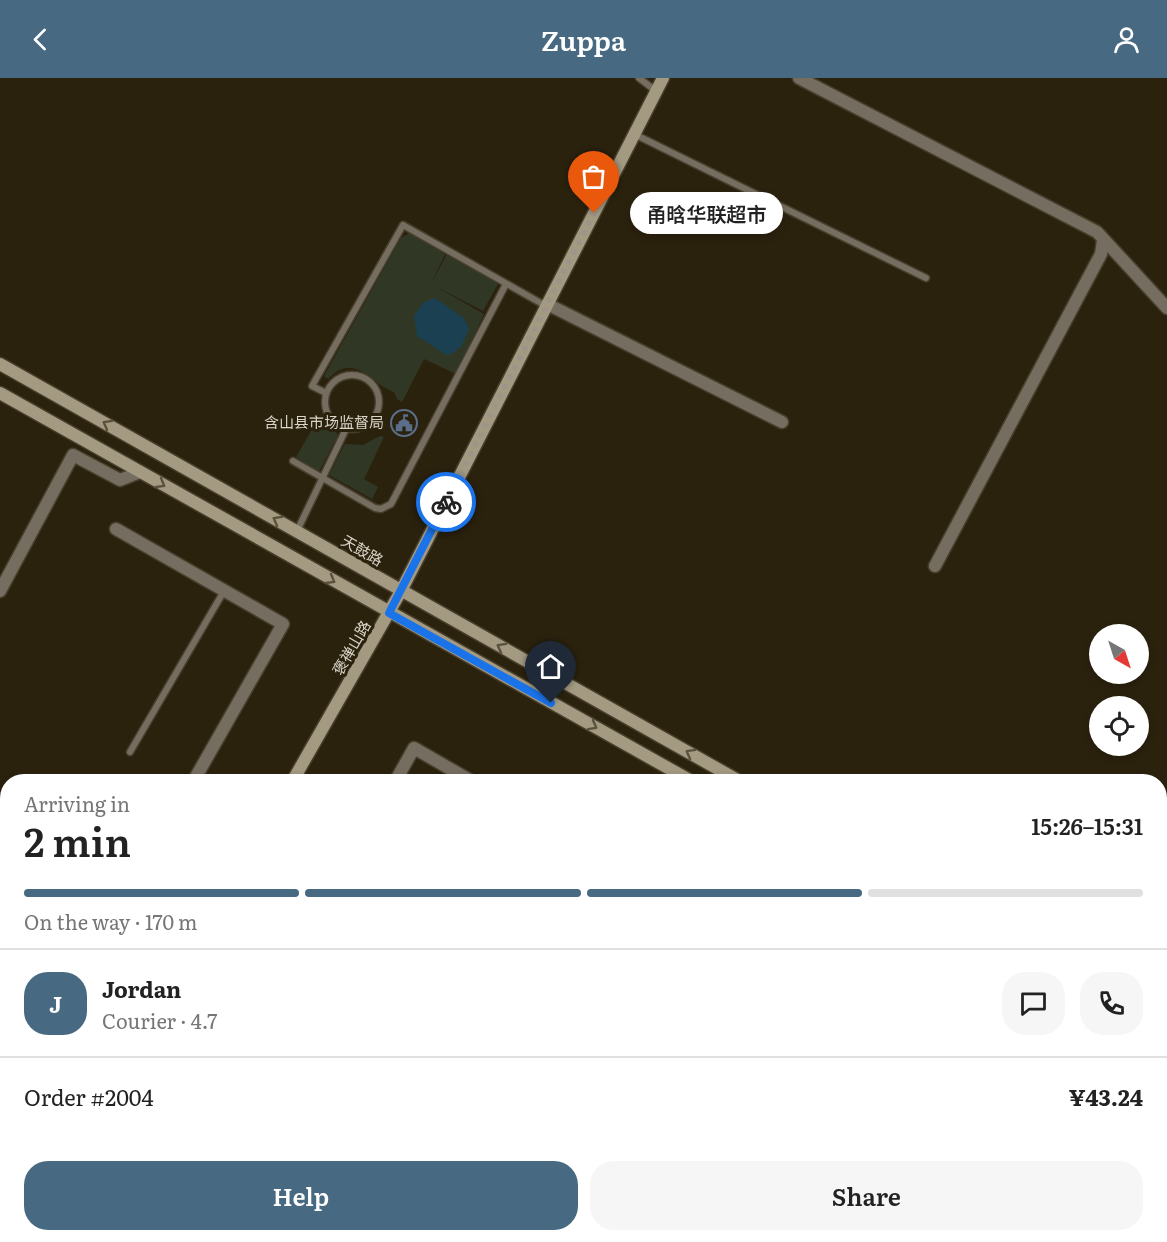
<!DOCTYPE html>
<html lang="en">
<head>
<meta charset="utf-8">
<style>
	body { margin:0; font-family:Literata,"Noto Sans SC",serif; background:#f6f6f6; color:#222; height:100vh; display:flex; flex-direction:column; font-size:22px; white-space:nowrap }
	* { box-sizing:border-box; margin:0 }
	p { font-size:20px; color:#767676 }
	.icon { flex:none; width:33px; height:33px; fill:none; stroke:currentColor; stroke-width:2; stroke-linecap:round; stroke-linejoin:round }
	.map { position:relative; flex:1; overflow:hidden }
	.details { position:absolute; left:0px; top:696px; width:1167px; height:468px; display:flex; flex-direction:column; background:#fff; border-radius:24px 24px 0 0; box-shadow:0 3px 9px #0003 }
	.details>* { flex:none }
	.needle { width:39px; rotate:141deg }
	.buttons { position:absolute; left:1089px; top:546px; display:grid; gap:12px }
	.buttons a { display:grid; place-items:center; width:60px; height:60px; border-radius:50%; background:#fff; box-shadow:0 3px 9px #0003; font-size:30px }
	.pin { position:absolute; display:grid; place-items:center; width:51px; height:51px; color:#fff; margin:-62px -26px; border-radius:50% 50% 50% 0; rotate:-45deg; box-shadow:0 0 6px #0007 }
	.pin .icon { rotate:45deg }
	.courier { position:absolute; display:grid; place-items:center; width:60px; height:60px; margin:-30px; border:4px solid #1a73e8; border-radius:50%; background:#fff; color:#222; box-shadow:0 2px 8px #0007 }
	.bubble { position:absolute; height:42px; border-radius:21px; background:#fff; box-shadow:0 3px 9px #0003; font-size:20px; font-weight:600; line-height:42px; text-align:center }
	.overview em { font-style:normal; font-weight:600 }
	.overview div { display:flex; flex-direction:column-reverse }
	.overview { display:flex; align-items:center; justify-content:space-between; height:102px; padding:0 24px }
	h1 { font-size:39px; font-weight:600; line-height:45px }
	.bar { display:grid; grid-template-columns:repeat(4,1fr); gap:9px 6px; align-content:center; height:72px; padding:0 24px }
	.bar i { height:8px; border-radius:4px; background:#e0e0e0 }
	.bar .on { background:#476981 }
	.bar p { grid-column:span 4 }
	.line { display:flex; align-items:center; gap:15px; padding:0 24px; border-top:2px solid #e0e0e0 }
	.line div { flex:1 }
	.round { display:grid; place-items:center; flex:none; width:63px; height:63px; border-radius:24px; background:#f6f6f6 }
	.action { display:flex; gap:12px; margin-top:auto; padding:12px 24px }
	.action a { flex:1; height:69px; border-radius:24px; background:#476981; color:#fff; font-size:24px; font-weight:600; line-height:69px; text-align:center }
	.action a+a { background:#f6f6f6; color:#222 }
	header { display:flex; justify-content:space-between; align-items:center; height:78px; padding:0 24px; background:#476981; color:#fff; font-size:27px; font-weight:600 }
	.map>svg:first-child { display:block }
	.green { fill:#303825 }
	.water { fill:#1a4051 }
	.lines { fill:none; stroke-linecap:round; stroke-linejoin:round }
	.stream { stroke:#1a4051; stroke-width:4 }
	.lane-casing { stroke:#473f2c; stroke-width:9 }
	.street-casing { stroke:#473f2c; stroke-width:15 }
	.secondary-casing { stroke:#473f2c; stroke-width:15 }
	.lane { stroke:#756e60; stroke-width:6 }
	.street { stroke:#756e60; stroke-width:12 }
	.secondary { stroke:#a49a82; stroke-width:12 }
	.oneway { stroke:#5b523c }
	.done { stroke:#9d9688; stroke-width:6; stroke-dasharray:0 10.8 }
	.route { stroke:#1a73e8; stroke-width:8 }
	.labels { text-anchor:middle; stroke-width:6; stroke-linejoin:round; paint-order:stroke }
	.poi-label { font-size:15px; fill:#dad5c9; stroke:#2b220e; text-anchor:end }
	.street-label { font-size:15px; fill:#dad5c9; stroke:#2b220e }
</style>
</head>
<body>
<header><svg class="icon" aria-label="back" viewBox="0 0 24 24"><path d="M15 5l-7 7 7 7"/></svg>Zuppa<svg class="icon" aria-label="person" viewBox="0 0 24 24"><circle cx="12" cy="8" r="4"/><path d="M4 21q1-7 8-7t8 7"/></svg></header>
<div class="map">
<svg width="1167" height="1164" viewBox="0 0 1167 1164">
	<rect width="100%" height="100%" fill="#2b220e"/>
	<g class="green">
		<path d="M 410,155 L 445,176 L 431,206 L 447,176 L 499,204 L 483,233 L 433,207 L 484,236 L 456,296 L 424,281 L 402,324 L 397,321 L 394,314 C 372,307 355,272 328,301 L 324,298 L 401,160 Z"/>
		<polygon points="321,336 338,357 320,392 317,392 296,379"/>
		<polygon points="380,358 384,359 364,401 378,409 372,421 329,397 345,366 363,367"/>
	</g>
	<polygon class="water" points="435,220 464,240 469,251 461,269 448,278 417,258 414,238 424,224"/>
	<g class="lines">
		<g class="stream">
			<polyline points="0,934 8,938"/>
			<polyline points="210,1156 222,1164"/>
		</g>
		<defs>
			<g id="lane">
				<polyline points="639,0 656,13"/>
				<polyline points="634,56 926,200"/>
				<circle cx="352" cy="324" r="27"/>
				<polyline points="326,315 312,308 403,147 546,228"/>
				<polyline points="293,383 375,430 381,431 391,426 506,206"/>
				<polyline points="297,453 346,351"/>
				<polyline points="130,674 224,513"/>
			</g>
			<g id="street">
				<polyline points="799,0 1097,154 1167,230"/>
				<polyline points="547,226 782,344"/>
				<polyline points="116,451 283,546 193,704"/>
				<polyline points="935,488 1101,176 1103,162"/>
				<polyline points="0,513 73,377 120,402 140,394"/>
				<polyline points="395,704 414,670 473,704"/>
				<polyline points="1160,785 1167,789"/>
				<polyline points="0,888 8,892"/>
				<polyline points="0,975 8,979"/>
				<polyline points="316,1156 329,1164"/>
				<polyline points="531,1156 544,1164"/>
				<polyline points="671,1164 675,1156"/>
				<polyline points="819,1164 824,1156"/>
			</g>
			<g id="secondary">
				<polyline points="0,286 741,704"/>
				<polyline points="0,315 693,704"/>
				<polyline points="292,704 401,513 663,0"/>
				<polyline points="1160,938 1167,942"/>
				<polyline points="1160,965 1167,969"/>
				<polyline points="1160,1115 1167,1102"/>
				<polyline points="25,1164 29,1156"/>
				<polyline points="1130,1164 1134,1156"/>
			</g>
		</defs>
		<use href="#lane" class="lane-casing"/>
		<use href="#street" class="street-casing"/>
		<use href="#secondary" class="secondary-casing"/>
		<use href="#lane" class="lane"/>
		<use href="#street" class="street"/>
		<use href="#secondary" class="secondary"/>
	</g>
	<defs><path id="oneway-chevron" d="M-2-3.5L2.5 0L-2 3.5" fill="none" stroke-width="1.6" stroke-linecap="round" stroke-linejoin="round" transform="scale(1.5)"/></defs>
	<g class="oneway">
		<use href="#oneway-chevron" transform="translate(107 346) rotate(-151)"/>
		<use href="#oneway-chevron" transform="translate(161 406) rotate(30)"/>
		<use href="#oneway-chevron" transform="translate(277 442) rotate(-151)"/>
		<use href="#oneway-chevron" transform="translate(331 502) rotate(30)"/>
		<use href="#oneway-chevron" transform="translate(501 569) rotate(-151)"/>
		<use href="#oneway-chevron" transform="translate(593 648) rotate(29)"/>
		<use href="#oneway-chevron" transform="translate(690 675) rotate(-151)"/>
	</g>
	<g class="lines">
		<polyline class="done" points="446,424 594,135"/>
		<polyline class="route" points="446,424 389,535 551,625"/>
	</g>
	<defs>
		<symbol id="civic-ring" viewBox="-11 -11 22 22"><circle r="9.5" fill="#2b220e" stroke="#5c6f8a" stroke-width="1.5"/><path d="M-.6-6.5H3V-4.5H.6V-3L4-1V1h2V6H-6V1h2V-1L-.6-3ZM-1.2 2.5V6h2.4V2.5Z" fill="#5c6f8a"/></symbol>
	</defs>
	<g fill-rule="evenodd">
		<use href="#civic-ring" x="389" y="330" width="30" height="30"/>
	</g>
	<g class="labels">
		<g class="poi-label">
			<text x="384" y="350">含山县市场监督局</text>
		</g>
		<g class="street-label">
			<text transform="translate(362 473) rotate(30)" y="5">天鼓路</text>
			<text transform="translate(352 570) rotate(-60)" y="5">褒禅山路</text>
		</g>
	</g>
</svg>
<div class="buttons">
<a><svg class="needle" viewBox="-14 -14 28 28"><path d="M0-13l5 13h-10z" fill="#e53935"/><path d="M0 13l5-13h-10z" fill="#767676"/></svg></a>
<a><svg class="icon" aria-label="locate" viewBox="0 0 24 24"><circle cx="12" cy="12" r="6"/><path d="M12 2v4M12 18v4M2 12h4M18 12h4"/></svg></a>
</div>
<div class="pin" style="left:594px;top:135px;background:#ea580c"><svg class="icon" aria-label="bag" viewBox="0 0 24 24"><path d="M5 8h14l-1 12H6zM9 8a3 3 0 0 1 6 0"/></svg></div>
<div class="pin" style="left:551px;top:625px;background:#1f2937"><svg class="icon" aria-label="home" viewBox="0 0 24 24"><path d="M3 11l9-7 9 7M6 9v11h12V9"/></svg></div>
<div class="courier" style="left:446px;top:424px"><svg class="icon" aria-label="bike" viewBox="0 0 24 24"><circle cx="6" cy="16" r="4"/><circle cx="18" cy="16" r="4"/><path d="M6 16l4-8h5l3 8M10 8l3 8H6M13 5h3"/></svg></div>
<div class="bubble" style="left:630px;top:114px;width:153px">甬晗华联超市</div>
<section class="details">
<div class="overview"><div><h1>2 min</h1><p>Arriving in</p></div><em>15:26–15:31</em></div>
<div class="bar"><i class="on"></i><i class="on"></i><i class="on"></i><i></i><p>On the way · 170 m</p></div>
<div class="line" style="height:108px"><b class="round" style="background:#476981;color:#fff">J</b><div><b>Jordan</b><p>Courier · 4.7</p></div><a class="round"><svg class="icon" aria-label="chat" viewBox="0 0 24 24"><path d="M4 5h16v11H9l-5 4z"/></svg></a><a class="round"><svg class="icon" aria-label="phone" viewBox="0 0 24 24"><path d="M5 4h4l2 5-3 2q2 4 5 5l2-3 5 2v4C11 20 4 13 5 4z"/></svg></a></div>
<div class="line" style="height:78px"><div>Order #2004</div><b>¥43.24</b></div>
<div class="action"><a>Help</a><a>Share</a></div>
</section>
</div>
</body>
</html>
